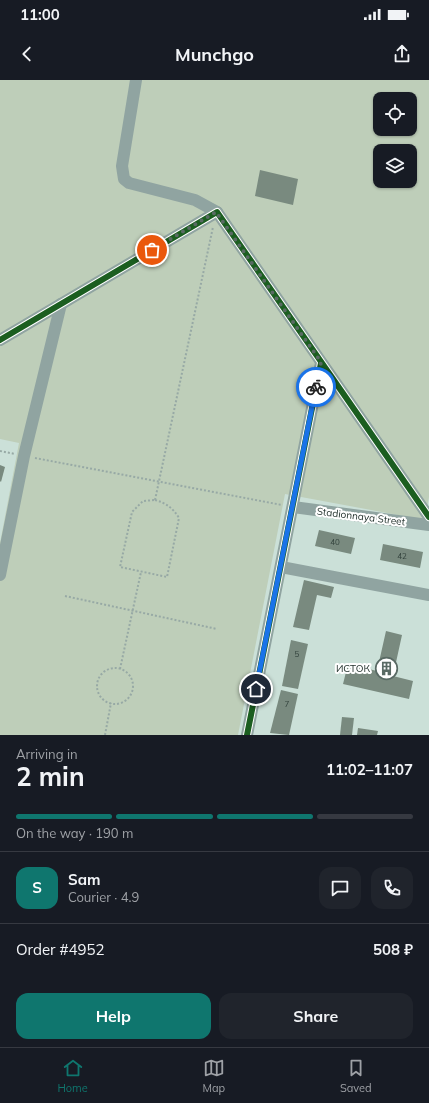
<!DOCTYPE html>
<html lang="en">
<head>
<meta charset="utf-8">
<style>
	body { margin:0; font-family:Mulish,sans-serif; background:#20242c; color:#f1f3f6; height:100vh; display:flex; flex-direction:column; font-size:15px; white-space:nowrap }
	* { box-sizing:border-box; margin:0 }
	p { font-size:13px; color:#9ea1a6 }
	.icon { flex:none; width:22px; height:22px; fill:none; stroke:currentColor; stroke-width:2; stroke-linecap:round; stroke-linejoin:round }
	.map { position:relative; height:655px; overflow:hidden }
	.details { display:flex; flex-direction:column; background:#171b24; flex:1 }
	.details>* { flex:none }
	.fabs { position:absolute; left:373px; top:12px; display:grid; gap:8px }
	.fabs a { display:grid; place-items:center; width:44px; height:44px; border-radius:8px; background:#171b24; box-shadow:0 1px 3px #0004; font-size:20px }
	.pin { position:absolute; display:grid; place-items:center; width:34px; height:34px; color:#fff; margin:-17px; border:2px solid #fff; border-radius:50%; box-shadow:0 1px 4px #0007 }
	.courier { position:absolute; display:grid; place-items:center; width:40px; height:40px; margin:-20px; border:3px solid #1a73e8; border-radius:50%; background:#fff; color:#222; box-shadow:0 1px 5px #0007 }
	.overview em { font-style:normal; font-weight:700 }
	.overview div { display:flex; flex-direction:column-reverse }
	.overview { display:flex; align-items:center; justify-content:space-between; height:68px; padding:0 16px }
	h1 { font-size:26px; font-weight:700; line-height:30px }
	.bar { display:grid; grid-template-columns:repeat(4,1fr); gap:6px 4px; align-content:center; height:48px; padding:0 16px }
	.bar i { height:5px; border-radius:3px; background:#363941 }
	.bar .on { background:#0f766e }
	.bar p { grid-column:span 4 }
	.line { display:flex; align-items:center; gap:10px; padding:0 16px; border-top:1px solid #363941 }
	.line div { flex:1 }
	.round { display:grid; place-items:center; flex:none; width:42px; height:42px; border-radius:12px; background:#20242c }
	.action { display:flex; gap:8px; margin-top:auto; padding:8px 16px }
	.action a { flex:1; height:46px; border-radius:12px; background:#0f766e; color:#fff; font-size:16px; font-weight:700; line-height:46px; text-align:center }
	.action a+a { background:#20242c; color:#f1f3f6 }
	.status { display:flex; justify-content:space-between; align-items:center; height:28px; padding:0 20px; background:#171b24; direction:ltr }
	.status svg { height:11px; fill:currentColor }
	header { display:flex; justify-content:space-between; align-items:center; height:52px; padding:0 16px; background:#171b24; font-size:18px; font-weight:700 }
	.menu { display:flex; justify-content:space-around; align-items:center; height:56px; border-top:1px solid #363941; background:#171b24; font-size:11px; color:#9ea1a6 }
	.menu a { display:grid; justify-items:center; gap:2px }
	.menu .on { color:#0f766e }
	.map>svg:first-child { display:block }
	.green { fill:#beceb9; fill-rule:evenodd }
	.building { fill:#798a7f }
	.lines { fill:none; stroke-linecap:round; stroke-linejoin:round }
	.path { stroke:#97a9a5; stroke-width:2; stroke-dasharray:2 2; stroke-linecap:butt }
	.minor { stroke:#90a4a1; stroke-width:12 }
	.cycleway-casing { stroke:#fff; stroke-width:8 }
	.cycleway { stroke:#1b5e20; stroke-width:6 }
	.done { stroke:#596a64; stroke-width:4; stroke-dasharray:0 7.2 }
	.route { stroke:#1a73e8; stroke-width:5 }
	.labels { text-anchor:middle; stroke-width:4; stroke-linejoin:round; paint-order:stroke }
	.number-label { font-size:8px; fill:#32423c }
	.street-label { font-size:10px; fill:#1b2a25; stroke:#fff }
	.poi-label { font-size:10px; fill:#1b2a25; stroke:#fff; text-anchor:end }
</style>
</head>
<body>
<div class="status"><b>11:00</b><svg viewBox="0 0 49 12"><path d="M0 12V9h3v3zM5 12V6h3v6zM10 12V3h3v9zM15 12V0h3v12zM26 1h20v11H26zM47 4h2v5h-2z"/></svg></div>
<header><svg class="icon" aria-label="back" viewBox="0 0 24 24"><path d="M15 5l-7 7 7 7"/></svg>Munchgo<svg class="icon" aria-label="share" viewBox="0 0 24 24"><path d="M12 15V3M7 8l5-5 5 5M5 13v7h14v-7"/></svg></header>
<div class="map">
<svg width="429" height="655" viewBox="0 0 429 655">
	<rect width="100%" height="100%" fill="#cbe0d8"/>
	<path class="green" d="M 0,0 L 429,0 L 429,417 L 425,440 L 285,414 L 238,655 L 0,655 L 0,463 L 19,363 L 0,359 ZM 380,19 L 410,19 L 410,49 L 380,49 ZM 380,71 L 410,71 L 410,101 L 380,101 Z"/>
	<g class="building">
		<polygon points="260,90 298,99 293,125 255,116"/>
		<polygon points="0,385 5,387 1,402 0,401"/>
		<polygon points="319,450 355,458 351,474 315,466"/>
		<polygon points="383,464 423,472 420,488 380,480"/>
		<polygon points="304,500 334,507 331,518 317,515 309,550 293,547"/>
		<polygon points="386,551 402,555 393,596 413,601 409,619 343,604 348,584 377,591"/>
		<polygon points="291,560 308,564 298,609 282,606"/>
		<polygon points="281,610 298,614 289,655 270,653"/>
		<polygon points="342,637 354,638 352,655 340,655"/>
		<polygon points="358,648 378,651 377,655 357,655"/>
	</g>
	<g class="lines">
		<g class="path">
			<polyline points="0,371 15,374"/>
			<polyline points="35,378 282,425"/>
			<polyline points="155,420 213,147"/>
			<path d="M 155,420 C 166,423 173,428 179,438 L 167,497 L 120,487 L 132,432 L 143,421 Z"/>
			<polyline points="65,516 217,549"/>
			<circle cx="115" cy="606" r="18"/>
			<polyline points="120,589 141,492"/>
			<polyline points="105,655 111,623"/>
		</g>
		<g class="minor">
			<polyline points="136,0 122,86 124,99 129,103 195,120 217,132 429,437"/>
			<polyline points="0,260 217,132"/>
			<polyline points="293,427 429,445"/>
			<polyline points="281,487 429,515"/>
			<polyline points="0,495 24,376 61,224"/>
			<polyline points="247,655 321,283"/>
		</g>
		<defs>
			<g id="cycleway">
				<polyline points="0,260 217,132 429,437"/>
				<polyline points="247,655 321,283"/>
			</g>
		</defs>
		<use href="#cycleway" class="cycleway-casing"/>
		<use href="#cycleway" class="cycleway"/>
	</g>
	<g class="lines">
		<polyline class="done" points="152,170 216,132 321,282 316,307"/>
		<polyline class="route" points="256,609 316,307"/>
	</g>
	<defs>
		<symbol id="building-ring" viewBox="-11 -11 22 22"><circle r="9.5" fill="#fff" stroke="#596a64" stroke-width="1.5"/><path d="M-4-6H4V6H1V3H-1V6H-4ZM-2.5-4.3h1.7v1.8h-1.7ZM.8-4.3h1.7v1.8H.8ZM-2.5-1h1.7V.8h-1.7ZM.8-1h1.7V.8H.8Z" fill="#596a64"/></symbol>
	</defs>
	<g fill-rule="evenodd">
		<use href="#building-ring" x="374" y="576" width="25" height="25"/>
	</g>
	<g class="labels">
		<g class="number-label">
			<text x="335" y="465">40</text>
			<text x="402" y="479">42</text>
			<text x="297" y="577">5</text>
			<text x="287" y="627">7</text>
		</g>
		<g class="street-label">
			<text transform="translate(361 436) rotate(7)" y="4">Stadionnaya Street</text>
		</g>
		<g class="poi-label">
			<text x="370" y="592">ИСТОК</text>
		</g>
	</g>
</svg>
<div class="fabs">
<a><svg class="icon" aria-label="locate" viewBox="0 0 24 24"><circle cx="12" cy="12" r="6"/><path d="M12 2v4M12 18v4M2 12h4M18 12h4"/></svg></a>
<a><svg class="icon" aria-label="layers" viewBox="0 0 24 24"><path d="M12 4l9 5-9 5-9-5zM3 14l9 5 9-5"/></svg></a>
</div>
<div class="pin" style="left:152px;top:170px;background:#ea580c"><svg class="icon" aria-label="bag" viewBox="0 0 24 24"><path d="M5 8h14l-1 12H6zM9 8a3 3 0 0 1 6 0"/></svg></div>
<div class="pin" style="left:256px;top:609px;background:#1f2937"><svg class="icon" aria-label="home" viewBox="0 0 24 24"><path d="M3 11l9-7 9 7M6 9v11h12V9"/></svg></div>
<div class="courier" style="left:316px;top:307px"><svg class="icon" aria-label="bike" viewBox="0 0 24 24"><circle cx="6" cy="16" r="4"/><circle cx="18" cy="16" r="4"/><path d="M6 16l4-8h5l3 8M10 8l3 8H6M13 5h3"/></svg></div>
</div>
<section class="details">
<div class="overview"><div><h1>2 min</h1><p>Arriving in</p></div><em>11:02–11:07</em></div>
<div class="bar"><i class="on"></i><i class="on"></i><i class="on"></i><i></i><p>On the way · 190 m</p></div>
<div class="line" style="height:72px"><b class="round" style="background:#0f766e;color:#fff">S</b><div><b>Sam</b><p>Courier · 4.9</p></div><a class="round"><svg class="icon" aria-label="chat" viewBox="0 0 24 24"><path d="M4 5h16v11H9l-5 4z"/></svg></a><a class="round"><svg class="icon" aria-label="phone" viewBox="0 0 24 24"><path d="M5 4h4l2 5-3 2q2 4 5 5l2-3 5 2v4C11 20 4 13 5 4z"/></svg></a></div>
<div class="line" style="height:52px"><div>Order #4952</div><b>508 ₽</b></div>
<div class="action"><a>Help</a><a>Share</a></div>
</section>
<nav class="menu">
<a class="on"><svg class="icon" aria-label="home" viewBox="0 0 24 24"><path d="M3 11l9-7 9 7M6 9v11h12V9"/></svg>Home</a>
<a><svg class="icon" aria-label="map" viewBox="0 0 24 24"><path d="M3 6l6-2 6 2 6-2v14l-6 2-6-2-6 2zM9 4v14M15 6v14"/></svg>Map</a>
<a><svg class="icon" aria-label="saved" viewBox="0 0 24 24"><path d="M7 4h10v16l-5-4-5 4z"/></svg>Saved</a>
</nav>
</body>
</html>
